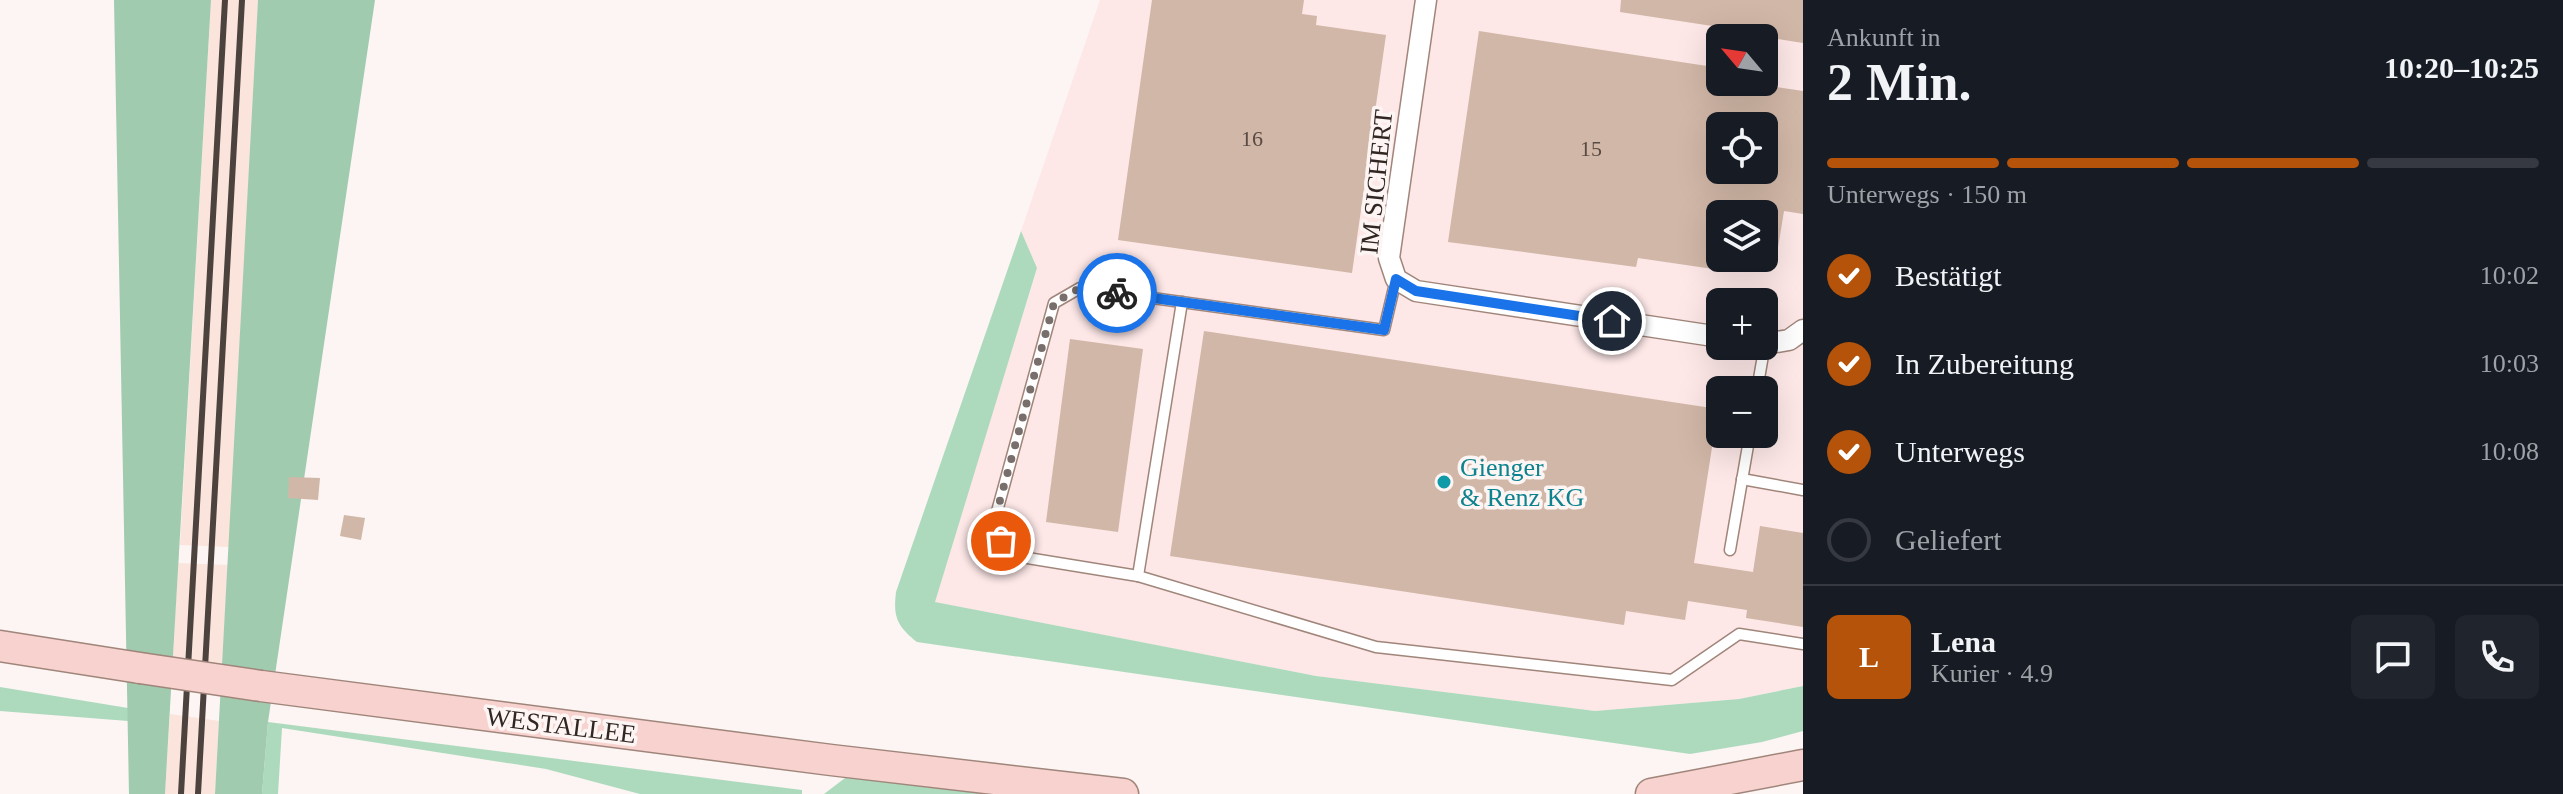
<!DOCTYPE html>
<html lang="de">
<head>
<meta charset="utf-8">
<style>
	body { margin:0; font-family:"Times New Roman",serif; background:#20242c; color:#f1f3f6; height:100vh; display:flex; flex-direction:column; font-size:30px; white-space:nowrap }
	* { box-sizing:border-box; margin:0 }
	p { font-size:26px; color:#9ea1a6 }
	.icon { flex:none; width:44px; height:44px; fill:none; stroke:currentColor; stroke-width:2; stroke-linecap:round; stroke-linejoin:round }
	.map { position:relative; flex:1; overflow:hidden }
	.sheet { display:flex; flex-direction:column; background:#171b24; width:760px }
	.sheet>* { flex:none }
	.needle { width:52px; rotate:299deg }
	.fabs { position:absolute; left:1706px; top:24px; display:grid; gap:16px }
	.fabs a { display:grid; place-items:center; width:72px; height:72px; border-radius:12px; background:#171b24; box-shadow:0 8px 32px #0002; font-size:40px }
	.pin { position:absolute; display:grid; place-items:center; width:68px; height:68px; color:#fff; margin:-34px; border:4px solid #fff; border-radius:50%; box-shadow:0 2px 8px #0007 }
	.courier { position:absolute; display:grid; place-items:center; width:80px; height:80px; margin:-40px; border:6px solid #1a73e8; border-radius:50%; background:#fff; color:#222; box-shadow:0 2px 10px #0007 }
	.headline em { font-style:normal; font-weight:600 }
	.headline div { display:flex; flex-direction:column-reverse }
	.headline { display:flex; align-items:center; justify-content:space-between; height:136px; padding:0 24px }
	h1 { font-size:52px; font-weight:600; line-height:60px }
	.bar { display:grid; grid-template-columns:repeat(4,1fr); gap:12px 8px; align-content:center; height:96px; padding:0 24px }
	.bar i { height:10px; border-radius:6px; background:#363941 }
	.bar .on { background:#b45309 }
	.bar p { grid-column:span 4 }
	.line { display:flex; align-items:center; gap:20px; padding:0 24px; border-top:2px solid #363941 }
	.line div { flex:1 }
	.round { display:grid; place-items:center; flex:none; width:84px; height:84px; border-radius:12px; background:#20242c }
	ol { padding:0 24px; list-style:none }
	li { display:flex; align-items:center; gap:24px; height:88px }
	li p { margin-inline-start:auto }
	li .icon { padding:8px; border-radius:50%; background:#b45309; color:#fff; stroke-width:4 }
	li:last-child { color:#9ea1a6 }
	li i { width:44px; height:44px; border:4px solid #363941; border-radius:50% }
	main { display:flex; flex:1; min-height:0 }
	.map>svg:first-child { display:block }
	.built { fill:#fbe4db }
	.industrial { fill:#fde7e7; fill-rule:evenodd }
	.green { fill:#addabd }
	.forest { fill:#a0cbaf }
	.building { fill:#d1b7a7; fill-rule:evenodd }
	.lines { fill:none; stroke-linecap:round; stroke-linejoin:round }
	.service-casing { stroke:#a0857a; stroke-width:13 }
	.minor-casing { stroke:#a0857a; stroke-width:23 }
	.secondary-casing { stroke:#a0857a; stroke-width:33 }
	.service { stroke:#fff; stroke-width:10 }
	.minor { stroke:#fff; stroke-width:20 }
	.secondary { stroke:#f7d2cf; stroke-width:30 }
	.rail { stroke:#4c423e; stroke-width:6 }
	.secondary-bridge-casing { stroke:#a0857a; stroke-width:33; stroke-linecap:butt }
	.secondary-bridge { stroke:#f7d2cf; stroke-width:30 }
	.done { stroke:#786e6b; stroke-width:8; stroke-dasharray:0 14.4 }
	.route { stroke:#1a73e8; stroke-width:10 }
	.culture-dot { fill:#0f9aa8; stroke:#fcf5f3; stroke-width:3 }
	.labels { text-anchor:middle; stroke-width:7; stroke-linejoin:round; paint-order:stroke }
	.number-label { font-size:22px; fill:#594a43 }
	.street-label { font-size:26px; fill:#312622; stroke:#fcf5f3 }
	.culture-label { font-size:26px; fill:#0d838f; stroke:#fcf5f3; text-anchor:start }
</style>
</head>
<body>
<main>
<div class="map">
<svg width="1803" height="794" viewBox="0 0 1803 794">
	<rect width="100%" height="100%" fill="#fcf5f3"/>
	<g class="built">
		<polygon points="211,0 258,0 229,547 180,545"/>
		<polygon points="178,563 228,565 222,665 173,657"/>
		<polygon points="170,714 219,721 215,794 165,794"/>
	</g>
	<path class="industrial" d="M 1100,0 L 1803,0 L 1803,686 L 1739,699 L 1595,711 L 1316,676 L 934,602 L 1037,269 L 1021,231 ZM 1720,38 L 1764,38 L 1764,82 L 1720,82 ZM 1720,126 L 1764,126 L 1764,170 L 1720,170 ZM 1720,214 L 1764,214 L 1764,258 L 1720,258 ZM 1720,302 L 1764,302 L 1764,346 L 1720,346 ZM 1720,390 L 1764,390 L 1764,434 L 1720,434 Z"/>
	<g class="green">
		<path d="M 1021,231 L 1037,268 L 935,602 L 1316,676 L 1595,711 L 1739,699 L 1803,686 L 1803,731 L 1762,742 L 1690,754 L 917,642 C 897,626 893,617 896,592 Z"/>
		<polygon points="0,687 128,708 128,721 0,711"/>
		<polygon points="268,722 802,790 802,794 640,794 546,769 282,728 278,794 262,794"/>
		<polygon points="849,775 997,794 824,794"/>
	</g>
	<g class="forest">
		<polygon points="114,0 211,0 165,794 129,794"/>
		<polygon points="258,0 375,0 268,722 262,794 215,794"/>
	</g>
	<g class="building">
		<polygon points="1152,0 1304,0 1302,14 1317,16 1316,25 1386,35 1352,273 1118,240"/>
		<polygon points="1621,0 1803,0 1803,43 1771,38 1772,35 1620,12"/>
		<path d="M 1479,31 L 1720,68 L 1720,82 L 1743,82 L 1803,91 L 1803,214 L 1784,211 L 1775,266 L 1764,265 L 1764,214 L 1720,214 L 1720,270 L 1638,258 L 1636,267 L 1448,242 ZM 1720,126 L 1764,126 L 1764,170 L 1720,170 Z"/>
		<polygon points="1204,331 1718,409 1694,563 1753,572 1760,526 1803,533 1803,627 1746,618 1747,610 1688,601 1685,620 1626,611 1624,625 1170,556"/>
		<polygon points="1070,339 1143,349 1118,532 1046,522"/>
		<polygon points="289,477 320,478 318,500 288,498"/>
		<polygon points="344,515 365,518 361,540 340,536"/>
	</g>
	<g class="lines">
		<defs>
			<g id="service">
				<polyline points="1396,279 1384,330 1080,288 1054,303 993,526 1009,555 1138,576 1376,647 1672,680 1739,634 1803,644"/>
				<polyline points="1757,390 1765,344"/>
				<polyline points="1742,479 1803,490"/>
				<polyline points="1730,550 1750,434"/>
				<polyline points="1138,576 1182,302"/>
			</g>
			<g id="minor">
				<polyline points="1426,0 1389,258 1396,279 1416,291 1720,337"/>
				<polyline points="1764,344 1789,340 1803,330"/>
			</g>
			<g id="secondary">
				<polyline points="0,646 140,668"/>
				<polyline points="261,686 831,760 1123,794"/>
				<polyline points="1651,794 1803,765"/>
			</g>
		</defs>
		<use href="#service" class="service-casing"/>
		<use href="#minor" class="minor-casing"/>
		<use href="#secondary" class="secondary-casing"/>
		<use href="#service" class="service"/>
		<use href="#minor" class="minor"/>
		<use href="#secondary" class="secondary"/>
		<g class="rail">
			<polyline points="181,794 225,0"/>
			<polyline points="198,794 242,0"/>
		</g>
		<defs>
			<polyline id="secondary-bridge" points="140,668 261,686"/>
		</defs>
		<use href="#secondary-bridge" class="secondary-bridge-casing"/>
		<use href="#secondary-bridge" class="secondary-bridge"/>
	</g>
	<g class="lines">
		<polyline class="done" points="1001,541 993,526 1054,303 1080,288 1117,293"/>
		<polyline class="route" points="1117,293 1384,330 1396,279 1416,291 1612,321"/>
	</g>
	<circle class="culture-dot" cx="1444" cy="482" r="8"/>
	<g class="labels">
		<g class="number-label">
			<text x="1252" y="146">16</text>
			<text x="1591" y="156">15</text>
		</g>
		<g class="street-label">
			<text transform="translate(1376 182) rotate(-84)" y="9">IM SICHERT</text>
			<text transform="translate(561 725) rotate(7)" y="9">WESTALLEE</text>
		</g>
		<g class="culture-label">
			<text x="1460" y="476">Gienger<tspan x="1460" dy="30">&amp; Renz KG</tspan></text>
		</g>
	</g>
</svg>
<div class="fabs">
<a><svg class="needle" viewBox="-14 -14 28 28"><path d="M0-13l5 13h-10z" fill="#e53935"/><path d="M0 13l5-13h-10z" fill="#9ea1a6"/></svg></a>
<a><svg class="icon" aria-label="locate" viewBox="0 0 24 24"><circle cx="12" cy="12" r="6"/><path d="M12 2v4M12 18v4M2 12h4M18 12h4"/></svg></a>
<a><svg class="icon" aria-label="layers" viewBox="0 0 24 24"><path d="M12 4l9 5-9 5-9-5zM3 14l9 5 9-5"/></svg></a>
<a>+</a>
<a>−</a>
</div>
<div class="pin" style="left:1001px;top:541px;background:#ea580c"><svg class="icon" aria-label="bag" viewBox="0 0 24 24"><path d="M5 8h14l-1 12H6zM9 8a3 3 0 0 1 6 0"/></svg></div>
<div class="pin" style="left:1612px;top:321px;background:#1f2937"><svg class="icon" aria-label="home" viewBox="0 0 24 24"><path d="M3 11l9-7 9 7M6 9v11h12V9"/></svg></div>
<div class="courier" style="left:1117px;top:293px"><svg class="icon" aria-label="bike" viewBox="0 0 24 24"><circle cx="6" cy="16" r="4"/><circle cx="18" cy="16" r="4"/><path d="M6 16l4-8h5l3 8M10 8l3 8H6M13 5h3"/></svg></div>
</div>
<section class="sheet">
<div class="headline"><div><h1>2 Min.</h1><p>Ankunft in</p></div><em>10:20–10:25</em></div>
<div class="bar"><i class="on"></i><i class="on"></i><i class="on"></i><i></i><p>Unterwegs · 150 m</p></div>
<ol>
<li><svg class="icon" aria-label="check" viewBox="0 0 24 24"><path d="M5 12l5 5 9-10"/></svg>Bestätigt<p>10:02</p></li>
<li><svg class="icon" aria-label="check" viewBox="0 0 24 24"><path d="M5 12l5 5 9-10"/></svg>In Zubereitung<p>10:03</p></li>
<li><svg class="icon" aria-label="check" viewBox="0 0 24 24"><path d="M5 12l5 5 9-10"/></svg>Unterwegs<p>10:08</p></li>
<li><i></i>Geliefert</li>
</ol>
<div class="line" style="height:144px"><b class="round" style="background:#b45309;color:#fff">L</b><div><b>Lena</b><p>Kurier · 4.9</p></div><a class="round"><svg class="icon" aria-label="chat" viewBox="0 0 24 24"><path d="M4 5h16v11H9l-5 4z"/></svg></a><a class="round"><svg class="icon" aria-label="phone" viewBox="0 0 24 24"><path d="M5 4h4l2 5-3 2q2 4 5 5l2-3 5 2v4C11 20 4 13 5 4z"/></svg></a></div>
</section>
</main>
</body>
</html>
